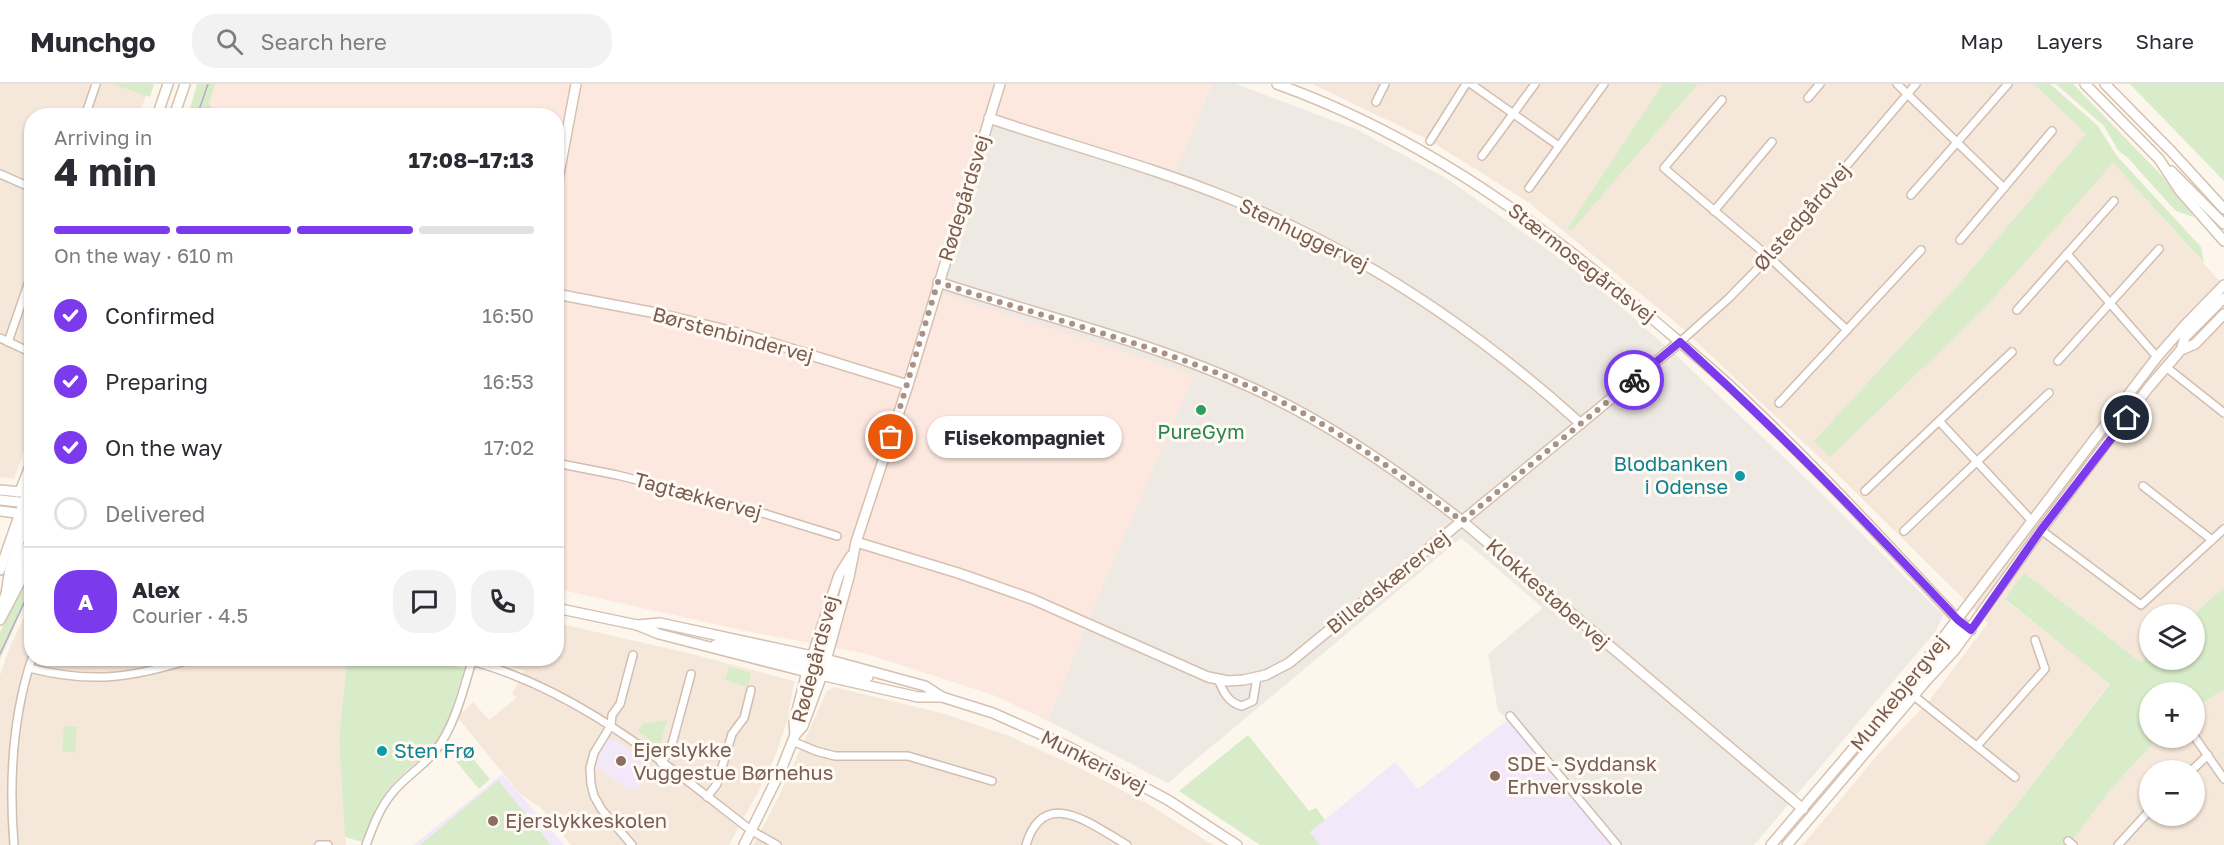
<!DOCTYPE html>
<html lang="en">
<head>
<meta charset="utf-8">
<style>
	body { margin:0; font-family:"Golos Text",sans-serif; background:#f2f2f3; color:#2b2b33; height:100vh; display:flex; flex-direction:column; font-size:22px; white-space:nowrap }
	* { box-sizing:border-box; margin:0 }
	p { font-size:20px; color:#7c7c81 }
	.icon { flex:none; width:33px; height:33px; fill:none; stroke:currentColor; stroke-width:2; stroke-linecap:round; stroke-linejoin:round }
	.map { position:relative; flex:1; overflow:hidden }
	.drawer { position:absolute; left:24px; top:24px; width:540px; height:558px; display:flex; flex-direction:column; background:#fff; border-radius:24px; box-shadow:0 2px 4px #0004 }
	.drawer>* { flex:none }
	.tools { position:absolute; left:2139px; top:520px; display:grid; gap:12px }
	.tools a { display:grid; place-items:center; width:66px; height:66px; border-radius:50%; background:#fff; box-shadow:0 2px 4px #0004; font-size:30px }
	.pin { position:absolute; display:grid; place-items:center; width:51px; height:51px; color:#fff; margin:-26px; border:3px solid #fff; border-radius:50%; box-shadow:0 2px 6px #0007 }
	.courier { position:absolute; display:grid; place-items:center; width:60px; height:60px; margin:-30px; border:4px solid #7c3aed; border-radius:50%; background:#fff; color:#222; box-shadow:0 2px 8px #0007 }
	.bubble { position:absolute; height:42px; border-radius:21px; background:#fff; box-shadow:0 2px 4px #0004; font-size:20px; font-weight:700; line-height:42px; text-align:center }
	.overview em { font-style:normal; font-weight:700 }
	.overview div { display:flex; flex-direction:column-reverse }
	.overview { display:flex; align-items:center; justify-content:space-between; height:102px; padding:0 30px }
	h1 { font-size:39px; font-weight:700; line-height:45px }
	.bar { display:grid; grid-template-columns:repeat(4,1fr); gap:9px 6px; align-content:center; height:72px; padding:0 30px }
	.bar i { height:8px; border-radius:4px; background:#e1e1e2 }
	.bar .current { background:#7c3aed }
	.bar p { grid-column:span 4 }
	.line { display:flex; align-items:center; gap:15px; padding:0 30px; border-top:2px solid #e1e1e2 }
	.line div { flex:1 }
	.round { display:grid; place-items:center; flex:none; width:63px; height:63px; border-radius:24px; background:#f2f2f3 }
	ol { padding:0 30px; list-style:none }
	li { display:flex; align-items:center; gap:18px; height:66px }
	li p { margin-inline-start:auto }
	li .icon { padding:6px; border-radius:50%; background:#7c3aed; color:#fff; stroke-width:4 }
	li:last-child { color:#7c7c81 }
	li i { width:33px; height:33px; border:3px solid #e1e1e2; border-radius:50% }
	header { display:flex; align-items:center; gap:36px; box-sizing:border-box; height:84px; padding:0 30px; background:#fff; border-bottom:2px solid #e1e1e2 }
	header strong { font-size:28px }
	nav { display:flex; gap:33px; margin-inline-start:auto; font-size:21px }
	.search { width:420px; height:54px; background:#f2f2f3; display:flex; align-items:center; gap:15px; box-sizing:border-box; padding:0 21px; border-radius:24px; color:#7c7c81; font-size:22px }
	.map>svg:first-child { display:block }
	.residential { fill:#f5e8da; fill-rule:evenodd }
	.commercial { fill:#fde8e0 }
	.industrial { fill:#efe9e4 }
	.education { fill:#f3e8fa }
	.green { fill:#d8ecc9 }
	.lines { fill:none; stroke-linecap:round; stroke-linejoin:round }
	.street-casing { stroke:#d1beb0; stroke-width:10 }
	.secondary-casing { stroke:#d6c0b0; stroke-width:12 }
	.street { stroke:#fff; stroke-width:7 }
	.secondary { stroke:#fff; stroke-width:9 }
	.tram { stroke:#b9a8c9; stroke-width:1.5 }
	.done { stroke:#a89285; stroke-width:6; stroke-dasharray:0 10.8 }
	.route { stroke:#7c3aed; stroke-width:8 }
	.leisure-dot { fill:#2e9e5b; stroke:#fffaf3; stroke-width:2 }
	.culture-dot { fill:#0f9aa8; stroke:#fffaf3; stroke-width:2 }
	.education-dot { fill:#8d6e63; stroke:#fffaf3; stroke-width:2 }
	.labels { text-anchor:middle; stroke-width:6; stroke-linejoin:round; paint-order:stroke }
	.street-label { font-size:20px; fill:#7a5c4d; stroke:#fffaf3 }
	.leisure-label { font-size:20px; fill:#27864d; stroke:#fffaf3 }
	.culture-label { font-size:20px; fill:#0d838f; stroke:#fffaf3; text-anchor:end }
	.education-label { font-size:20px; fill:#785e54; stroke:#fffaf3; text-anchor:start }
</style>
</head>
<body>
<header>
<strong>Munchgo</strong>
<div class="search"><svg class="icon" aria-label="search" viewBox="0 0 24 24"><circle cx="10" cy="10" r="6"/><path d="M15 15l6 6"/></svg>Search here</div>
<nav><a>Map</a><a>Layers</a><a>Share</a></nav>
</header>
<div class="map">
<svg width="2224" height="761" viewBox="0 0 2224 761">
	<rect width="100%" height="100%" fill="#fdf6ec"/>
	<g class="residential">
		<polygon points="0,0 150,0 139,31 32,32 32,345 14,395 0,393"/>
		<polygon points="1312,0 2034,0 2086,49 2224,202 2224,503 2193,531 2150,531 2149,571 2141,578 2024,489 2005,516 2110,599 1985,761 1803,761 1879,669 1929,617 1988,539 1843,396 1681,243 1528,118 1427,55"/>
		<polygon points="31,519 32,574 347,575 339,654 346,761 0,761 0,591 9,565"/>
		<polygon points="557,539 692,570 794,597 788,634 776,670 757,710 729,761 571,761 540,723 520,710 457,633 473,618 489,636 517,613 512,610 524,587 487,575 556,574"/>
		<polygon points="834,603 945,630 1009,652 1082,685 1146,719 1213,761 753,761 778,714 827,607"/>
		<path d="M 2224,605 L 2224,761 L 2069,761 L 2110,706 L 2158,654 L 2194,654 L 2195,624 ZM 2150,687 L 2194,687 L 2194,732 L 2150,732 Z"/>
	</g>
	<polygon class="commercial" points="215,0 1212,0 1178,86 996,35 941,208 1195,291 1091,529 1048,637 993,611 867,570 741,546 557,505 556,32 205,32"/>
	<polygon class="industrial" points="1212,0 1236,0 1358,46 1449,96 1555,171 1618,220 1679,274 1815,403 1943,531 1936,547 1754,761 1611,761 1509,635 1498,627 1488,570 1543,524 1461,454 1168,699 1048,637 1091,529 1194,291 941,209 996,34 1177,86"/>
	<g class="education">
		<polygon points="1509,635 1611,761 1320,761 1310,748 1395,678 1418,705"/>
		<polygon points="607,656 616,656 662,691 629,707 597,683 600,670"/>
		<polygon points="502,690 564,761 413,761 474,713"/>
	</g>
	<g class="green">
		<polygon points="112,0 154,0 150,13"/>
		<polygon points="197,0 215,0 209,20 213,24 223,26 222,31 188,31"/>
		<polygon points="1663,0 1698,0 1572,146 1567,145"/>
		<polygon points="2034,0 2050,0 2098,42 2116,71 2201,163 2204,179 2113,79 1981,228 1830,373 1814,357 1960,199 2086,50"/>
		<polygon points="2056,0 2073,0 2162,92 2194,133 2176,127 2171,122 2128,74 2118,66 2104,42"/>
		<polygon points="2130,0 2224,0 2224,97"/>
		<polygon points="31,485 31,505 0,575 0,548"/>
		<polygon points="2024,489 2141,578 2149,571 2150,576 2194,576 2194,531 2193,531 2224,503 2224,605 2195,624 2194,609 2150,609 2150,654 2158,654 2110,706 2069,761 1985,761 2110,600 2005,515"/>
		<path d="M 347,575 L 415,575 L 465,584 C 457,607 452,633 439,654 C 425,675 402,687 387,707 C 375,722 369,740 362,758 L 345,753 L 339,654 Z"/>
		<polygon points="729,583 751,589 748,603 725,596"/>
		<polygon points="667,636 660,661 656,661 638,647 643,640"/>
		<polygon points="64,642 77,643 75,669 62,667"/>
		<polygon points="1248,651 1309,727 1316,724 1325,736 1310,748 1320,761 1260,761 1179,707"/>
		<polygon points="467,668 490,695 479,705 454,675"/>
		<polygon points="498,696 551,761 420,761"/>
	</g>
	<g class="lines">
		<defs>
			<g id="street">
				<polyline points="1471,0 1559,62"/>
				<polyline points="1897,0 2004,104"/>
				<polyline points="1808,14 1820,0"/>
				<polyline points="1722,16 1664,84 1769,173 1847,246"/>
				<polyline points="1376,18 1385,0"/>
				<polyline points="85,32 96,0"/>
				<polyline points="1430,57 1466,0"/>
				<polyline points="1482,72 1535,0"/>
				<polyline points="0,90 32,104"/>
				<polyline points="1529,104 1604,0"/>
				<polyline points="1911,111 2008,0"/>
				<polyline points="1714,127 1772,58"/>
				<polyline points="1960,156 2052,47"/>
				<polyline points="2067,170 2157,273"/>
				<polyline points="2017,226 2114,117"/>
				<polyline points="0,254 32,269"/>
				<polyline points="8,258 32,189"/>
				<polyline points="1680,258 1729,214 1769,173 1916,0"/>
				<polyline points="2058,277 2159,165"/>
				<polyline points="2166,283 2224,329"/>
				<polyline points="1779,319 1921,166"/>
				<polyline points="1939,337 2032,437"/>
				<polyline points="556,379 617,391 730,419 837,452"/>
				<polyline points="2143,402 2212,456"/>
				<polyline points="1865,407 2012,268"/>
				<polyline points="2041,446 2141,521 2224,445"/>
				<polyline points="1904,447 2049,309"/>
				<path d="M 459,574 C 572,600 662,678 752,747 L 777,761"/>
				<path d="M 29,584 C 92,600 133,594 195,574"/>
				<path d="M 1218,595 C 1223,607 1228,619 1242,622 L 1253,617 L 1257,593"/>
				<polyline points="1914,612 2015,693"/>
				<polyline points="1510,632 1617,761"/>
				<polyline points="2194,652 2224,695"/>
				<polyline points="792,657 816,667 835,672 908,672 992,697"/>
				<polyline points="1977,662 2045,585 2035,556"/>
				<polyline points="661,679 671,664 691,590"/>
				<polyline points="2191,687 2208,671"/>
				<polyline points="707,713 717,700 732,650 744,634 751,606"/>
				<polyline points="2068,757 2073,761"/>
				<path d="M 14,761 C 9,699 12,634 32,574"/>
				<polyline points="319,761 328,761"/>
				<path d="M 366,761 C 373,742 380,723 393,708 C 406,692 424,682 436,666 C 455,641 463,607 472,577"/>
				<polyline points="632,761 602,726 594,712 591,700 590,684 594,669 611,641 612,631 620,620 633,571"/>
				<path d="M 1026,761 C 1044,701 1092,741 1127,761"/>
				<polyline points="2118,761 2150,726"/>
			</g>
			<g id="secondary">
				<path d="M 1277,0 C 1413,49 1524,127 1634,219 C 1665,246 1697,272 1727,299 C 1808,374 1883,456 1958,536 L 1971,546"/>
				<polyline points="2085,0 2159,75 2180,107 2224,157"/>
				<polyline points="2105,0 2171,67 2224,125"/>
				<polyline points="157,32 168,0"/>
				<polyline points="174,32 185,0"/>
				<path d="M 989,34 C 1068,61 1149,82 1226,113 C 1359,166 1476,245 1581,340"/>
				<polyline points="2171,87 2224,140"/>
				<polyline points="556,106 576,0"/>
				<path d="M 938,198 C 1041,232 1149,257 1248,302 C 1325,336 1396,385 1462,437 L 1803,725"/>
				<polyline points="556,210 656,229 746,251 908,301"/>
				<polyline points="2181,266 2185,253 2224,214"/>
				<polyline points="0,406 21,408"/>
				<polyline points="17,408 21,405 32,377"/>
				<polyline points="0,416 27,419"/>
				<polyline points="0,427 24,430"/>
				<polyline points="856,458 958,489 1032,515 1208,593 1228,597 1243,596 1266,591 1289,579 1680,258"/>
				<polyline points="0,486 32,395"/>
				<polyline points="6,510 10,485 30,424 27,408"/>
				<polyline points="0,524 32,452"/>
				<polyline points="556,524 637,541 659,550 807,588 918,613 942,613"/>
				<polyline points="0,536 32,475"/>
				<polyline points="637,541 660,539 826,575 925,602 942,613 993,629 1069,663 1168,716 1237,761"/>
				<polyline points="715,561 721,559 813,580"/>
				<polyline points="820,582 868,593"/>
				<polyline points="1930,590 1935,579 1962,543 1958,537"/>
				<polyline points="807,616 816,586"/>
				<polyline points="795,651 794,638 807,588 839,491 851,472"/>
				<polyline points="744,761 781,686 795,651 803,642 822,591 849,493 856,458 908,301 1000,0"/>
				<polyline points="1771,761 1904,605 2157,273 2185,241 2224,201"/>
				<polyline points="1787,761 1926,597 1954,567 2041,446 2149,303 2181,266 2195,260 2224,230"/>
			</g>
		</defs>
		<use href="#street" class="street-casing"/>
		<use href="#secondary" class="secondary-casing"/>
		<use href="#street" class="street"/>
		<use href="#secondary" class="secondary"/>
		<g class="tram">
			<polyline points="197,32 208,0"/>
			<polyline points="0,570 32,502"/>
		</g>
	</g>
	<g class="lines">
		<path class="done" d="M 891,353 L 938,198 C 1041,233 1148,258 1248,302 C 1326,336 1395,386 1462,437 L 1634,296"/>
		<path class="route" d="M 1634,296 L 1680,258 C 1778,346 1868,440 1958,536 L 1971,546 L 2041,446 L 2127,334"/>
	</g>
	<circle class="leisure-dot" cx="1201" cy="326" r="6"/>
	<g class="culture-dot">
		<circle cx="1740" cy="392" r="6"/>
		<circle cx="382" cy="667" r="6"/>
	</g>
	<g class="education-dot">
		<circle cx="621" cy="677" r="6"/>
		<circle cx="1495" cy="692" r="6"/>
		<circle cx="493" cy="737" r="6"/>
	</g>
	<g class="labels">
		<g class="street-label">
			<text transform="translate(964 114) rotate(-73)" y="7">Rødegårdsvej</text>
			<text transform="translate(1802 133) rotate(-49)" y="7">Ølstedgårdvej</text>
			<text transform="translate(1304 151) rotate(26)" y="7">Stenhuggervej</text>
			<text transform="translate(1582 179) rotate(38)" y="7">Stærmosegårdsvej</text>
			<text transform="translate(733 251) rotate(15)" y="7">Børstenbindervej</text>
			<text transform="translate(698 412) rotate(15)" y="7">Tagtækkervej</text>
			<text transform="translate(1388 498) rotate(-39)" y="7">Billedskærervej</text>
			<text transform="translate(1548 510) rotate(41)" y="7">Klokkestøbervej</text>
			<text transform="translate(815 575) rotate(-75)" y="7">Rødegårdsvej</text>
			<text transform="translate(1899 609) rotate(-51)" y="7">Munkebjergvej</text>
			<text transform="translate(1094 678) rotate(27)" y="7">Munkerisvej</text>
		</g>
		<g class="leisure-label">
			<text x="1201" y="355">PureGym</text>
		</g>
		<g class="culture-label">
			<text x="1728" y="387">Blodbanken<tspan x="1728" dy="23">i Odense</tspan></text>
			<text x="394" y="674" text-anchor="start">Sten Frø</text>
		</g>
		<g class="education-label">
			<text x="633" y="673">Ejerslykke<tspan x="633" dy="23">Vuggestue Børnehus</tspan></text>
			<text x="1507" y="687">SDE - Syddansk<tspan x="1507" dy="23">Erhvervsskole</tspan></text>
			<text x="505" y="744">Ejerslykkeskolen</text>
		</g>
	</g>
</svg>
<div class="tools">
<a><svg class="icon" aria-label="layers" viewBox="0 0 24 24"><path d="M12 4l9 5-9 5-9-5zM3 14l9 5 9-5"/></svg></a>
<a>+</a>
<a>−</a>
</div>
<div class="pin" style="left:891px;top:353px;background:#ea580c"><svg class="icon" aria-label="bag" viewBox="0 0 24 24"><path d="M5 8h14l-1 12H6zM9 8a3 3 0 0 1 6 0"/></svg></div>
<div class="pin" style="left:2127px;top:334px;background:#1f2937"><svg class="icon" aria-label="home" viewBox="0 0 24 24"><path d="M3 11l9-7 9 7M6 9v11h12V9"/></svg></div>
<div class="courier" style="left:1634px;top:296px"><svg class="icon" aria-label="bike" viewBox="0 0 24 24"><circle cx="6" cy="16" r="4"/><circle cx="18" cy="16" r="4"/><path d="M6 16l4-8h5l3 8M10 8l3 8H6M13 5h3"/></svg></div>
<div class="bubble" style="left:927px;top:332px;width:195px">Flisekompagniet</div>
<section class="drawer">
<div class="overview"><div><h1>4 min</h1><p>Arriving in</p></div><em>17:08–17:13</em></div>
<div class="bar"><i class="current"></i><i class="current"></i><i class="current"></i><i></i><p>On the way · 610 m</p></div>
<ol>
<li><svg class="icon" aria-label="check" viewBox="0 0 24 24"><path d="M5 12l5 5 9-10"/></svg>Confirmed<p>16:50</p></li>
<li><svg class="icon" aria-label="check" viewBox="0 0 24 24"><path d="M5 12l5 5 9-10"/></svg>Preparing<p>16:53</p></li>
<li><svg class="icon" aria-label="check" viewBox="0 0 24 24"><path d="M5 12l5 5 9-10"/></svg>On the way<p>17:02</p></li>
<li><i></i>Delivered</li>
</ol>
<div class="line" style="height:108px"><b class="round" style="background:#7c3aed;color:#fff">A</b><div><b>Alex</b><p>Courier · 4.5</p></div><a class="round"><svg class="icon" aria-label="chat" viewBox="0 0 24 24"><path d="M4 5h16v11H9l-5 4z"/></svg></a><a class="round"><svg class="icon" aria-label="phone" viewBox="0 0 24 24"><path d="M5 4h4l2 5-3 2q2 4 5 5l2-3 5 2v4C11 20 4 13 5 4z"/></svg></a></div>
</section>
</div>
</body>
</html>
